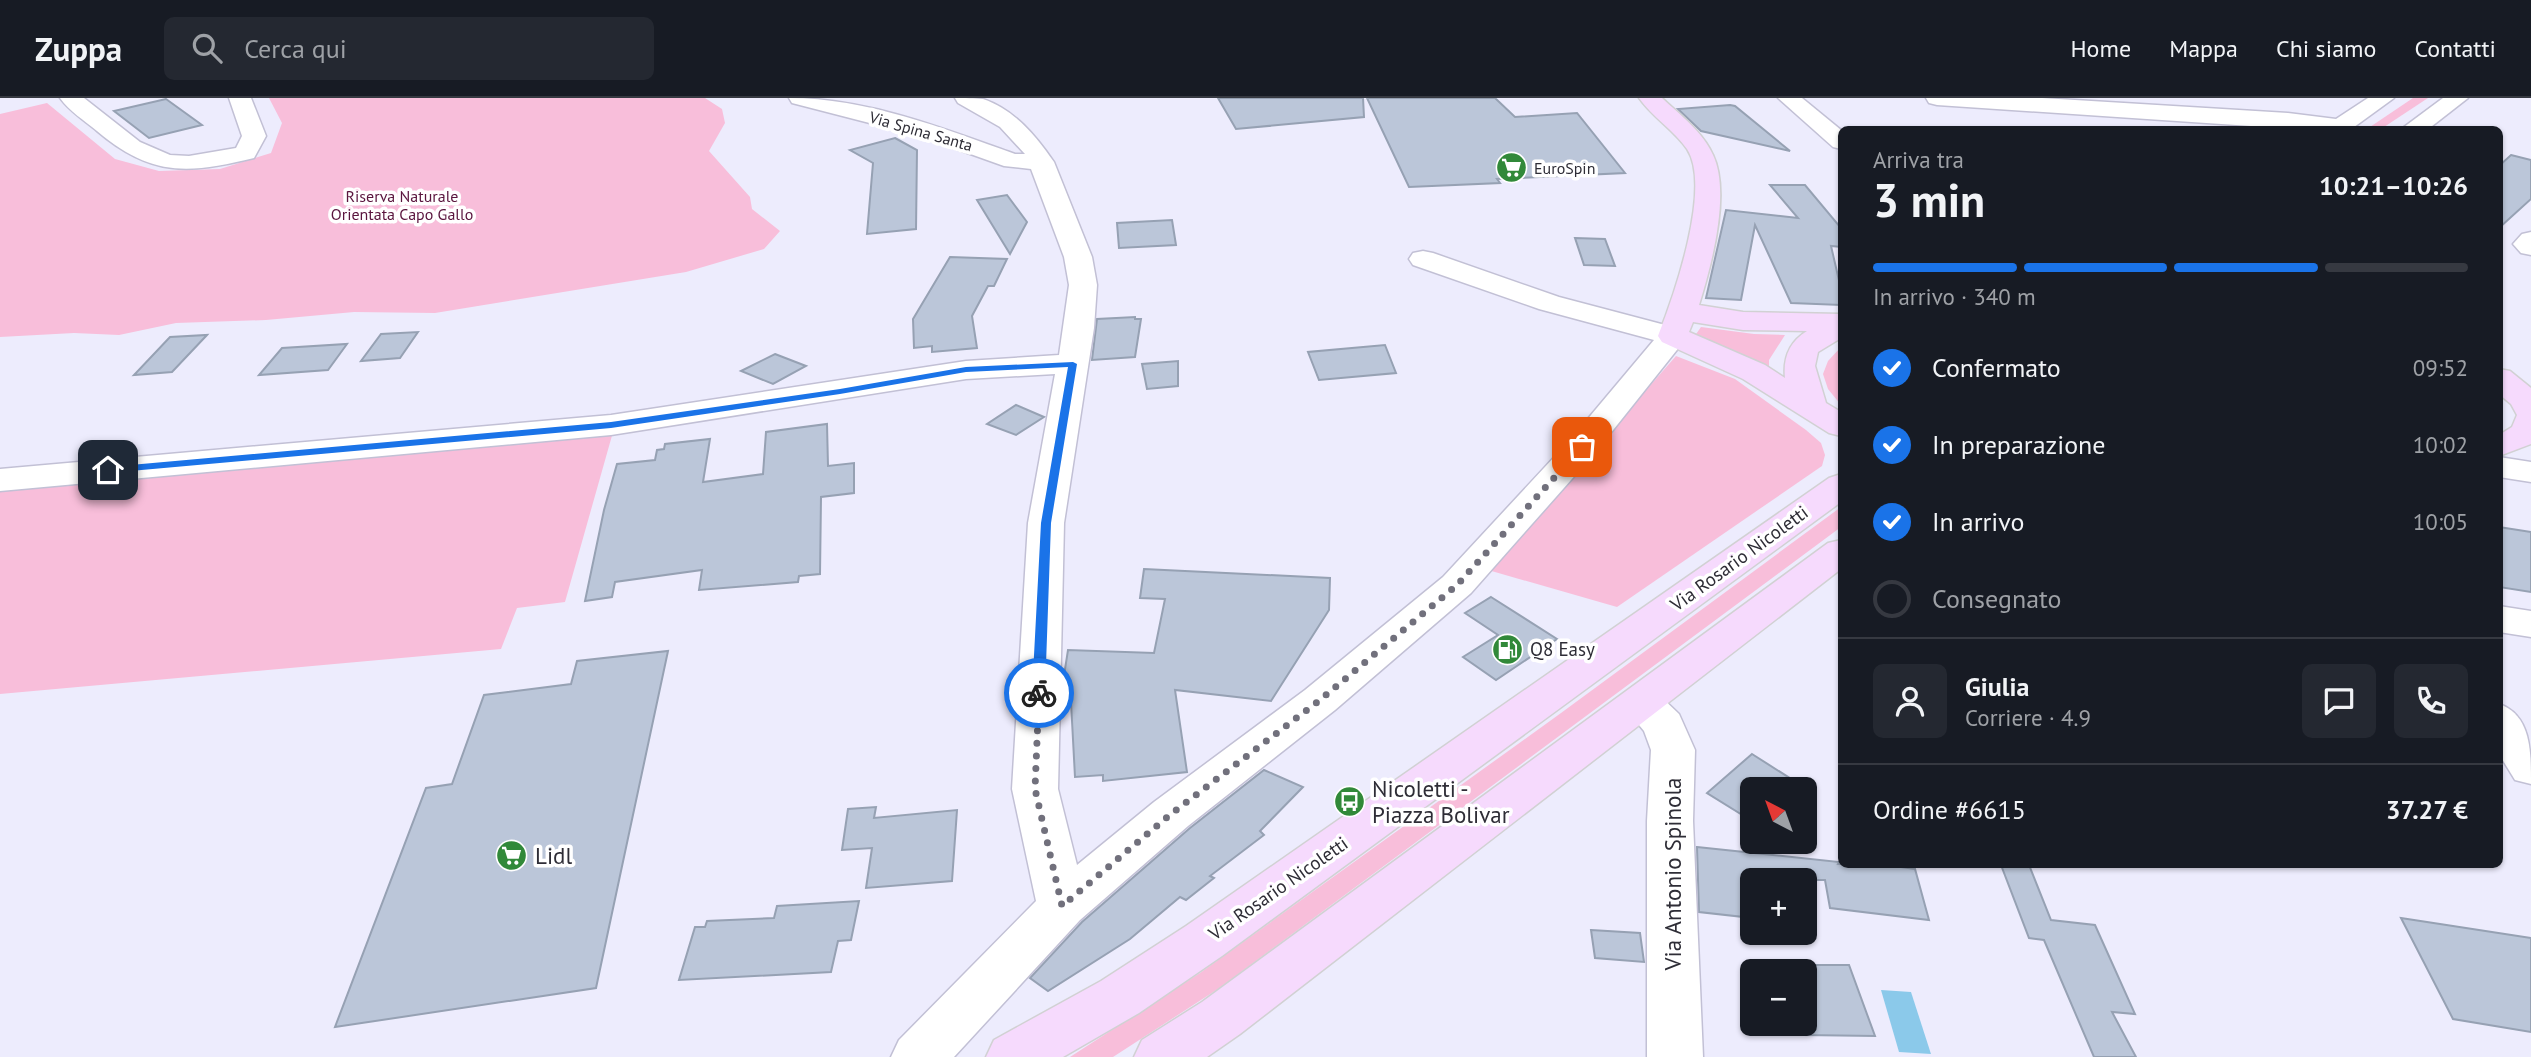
<!DOCTYPE html>
<html lang="it">
<head>
<meta charset="utf-8">
<style>
	body { margin:0; font-family:"PT Sans",sans-serif; background:#242831; color:#f1f3f6; height:100vh; display:flex; flex-direction:column; font-size:26px; white-space:nowrap }
	* { box-sizing:border-box; margin:0 }
	p { font-size:23px; color:#9ea1a6 }
	.icon { flex:none; width:38px; height:38px; fill:none; stroke:currentColor; stroke-width:2; stroke-linecap:round; stroke-linejoin:round }
	.map { position:relative; flex:1; overflow:hidden }
	.panel { position:absolute; left:1838px; top:28px; width:665px; height:742px; display:flex; flex-direction:column; background:#171b24; border-radius:10px; box-shadow:0 2px 5px #0004 }
	.panel>* { flex:none }
	.needle { width:46px; rotate:319deg }
	.fabs { position:absolute; left:1740px; top:679px; display:grid; gap:14px }
	.fabs a { display:grid; place-items:center; width:77px; height:77px; border-radius:10px; background:#171b24; box-shadow:0 2px 5px #0004; font-size:35px }
	.pin { position:absolute; display:grid; place-items:center; width:60px; height:60px; color:#fff; margin:-30px; border-radius:14px; box-shadow:0 4px 10px #0006 }
	.courier { position:absolute; display:grid; place-items:center; width:70px; height:70px; margin:-35px; border:5px solid #1a73e8; border-radius:50%; background:#fff; color:#222; box-shadow:0 2px 9px #0007 }
	.overview em { font-style:normal; font-weight:700 }
	.overview div { display:flex; flex-direction:column-reverse }
	.overview { display:flex; align-items:center; justify-content:space-between; height:119px; padding:0 35px }
	h1 { font-size:46px; font-weight:700; line-height:52px }
	.bar { display:grid; grid-template-columns:repeat(4,1fr); gap:10px 7px; align-content:center; height:84px; padding:0 35px }
	.bar i { height:9px; border-radius:5px; background:#363941 }
	.bar .on { background:#1a73e8 }
	.bar p { grid-column:span 4 }
	.line { display:flex; align-items:center; gap:18px; padding:0 35px; border-top:2px solid #363941 }
	.line div { flex:1 }
	.round { display:grid; place-items:center; flex:none; width:74px; height:74px; border-radius:10px; background:#242831 }
	ol { padding:0 35px; list-style:none }
	li { display:flex; align-items:center; gap:21px; height:77px }
	li p { margin-inline-start:auto }
	li .icon { padding:7px; border-radius:50%; background:#1a73e8; color:#fff; stroke-width:4 }
	li:last-child { color:#9ea1a6 }
	li i { width:38px; height:38px; border:4px solid #363941; border-radius:50% }
	header { display:flex; align-items:center; gap:42px; box-sizing:border-box; height:98px; padding:0 35px; background:#171b24; border-bottom:2px solid #363941 }
	header strong { font-size:33px }
	nav { display:flex; gap:38px; margin-inline-start:auto; font-size:24px }
	.search { width:490px; height:63px; background:#242831; display:flex; align-items:center; gap:18px; box-sizing:border-box; padding:0 24px; border-radius:10px; color:#9ea1a6; font-size:26px }
	.map>svg:first-child { display:block }
	.green { fill:#f8beda }
	.water { fill:#8bc9ea }
	.building { fill:#bbc6d9; stroke:#96a1b3; stroke-width:2 }
	.lines { fill:none; stroke-linecap:round; stroke-linejoin:round }
	.minor-casing { stroke:#c2c0d5; stroke-width:3 }
	.major-casing { stroke:#d1d1d3; stroke-width:3 }
	.minor { fill:#fff; fill-rule:evenodd }
	.major { fill:#f6dafd; fill-rule:evenodd }
	.route { fill:#1a73e8 }
	.done { stroke:#71707c; stroke-width:7; stroke-dasharray:0 12.6 }
	.labels { text-anchor:middle; stroke-width:7; stroke-linejoin:round; paint-order:stroke }
	.far-street-label { font-size:16px; fill:#2e2d36; stroke:#fff }
	.far-poi-label { font-size:16px; fill:#2e2d36; stroke:#fff; text-anchor:start }
	.far-park-label { font-size:16px; fill:#5a153e; stroke:#fff }
	.street-label { font-size:19px; fill:#2e2d36; stroke:#fff }
	.poi-label { font-size:19px; fill:#2e2d36; stroke:#fff; text-anchor:start }
	.near-poi-label { font-size:23px; fill:#2e2d36; stroke:#fff; text-anchor:start }
	.near-street-label { font-size:23px; fill:#2e2d36; stroke:#fff }
</style>
</head>
<body>
<header>
<strong>Zuppa</strong>
<div class="search"><svg class="icon" aria-label="search" viewBox="0 0 24 24"><circle cx="10" cy="10" r="6"/><path d="M15 15l6 6"/></svg>Cerca qui</div>
<nav><a>Home</a><a>Mappa</a><a>Chi siamo</a><a>Contatti</a></nav>
</header>
<div class="map">
<svg width="2531" height="959" viewBox="0 0 2531 959">
	<rect width="100%" height="100%" fill="#edecfd"/>
	<g class="green">
		<polygon points="269,0 705,0 722,11 725,25 709,53 750,99 752,111 780,133 764,151 686,174 435,215 354,214 266,222 176,225 119,237 74,235 0,239 0,16 47,5 115,61 159,73 220,71 271,55 282,25"/>
		<polygon points="2413,0 2428,0 2381,31 2367,31"/>
		<polygon points="1701,229 1754,236 1785,237 1769,262 1769,272 1694,239"/>
		<polygon points="1841,249 1841,307 1828,291 1823,276 1828,263"/>
		<polygon points="1676,258 1735,281 1806,332 1821,345 1825,357 1822,368 1617,509 1488,472"/>
		<polygon points="613,334 565,504 517,510 501,551 0,596 0,387"/>
		<polygon points="1841,409 1841,429 1218,891 1113,959 1070,959 1200,875 1561,615"/>
	</g>
	<polygon class="water" points="1881,892 1911,894 1931,956 1899,954"/>
	<g class="building">
		<polygon points="1218,0 1363,0 1364,19 1236,31"/>
		<polygon points="1367,0 1495,0 1515,19 1577,15 1625,75 1497,81 1500,85 1409,89"/>
		<polygon points="166,1 202,27 149,40 114,13"/>
		<polygon points="1730,7 1735,8 1790,53 1701,33 1678,11"/>
		<polygon points="895,40 917,52 916,131 867,136 873,65 850,52"/>
		<polygon points="2511,57 2531,62 2531,101 2499,130 2499,68"/>
		<polygon points="1770,87 1805,87 1841,130 1841,149 1831,148 1841,191 1841,207 1791,205 1755,127 1741,202 1706,200 1726,112 1798,120"/>
		<polygon points="1007,97 1027,124 1010,156 977,102"/>
		<polygon points="1172,122 1176,147 1119,150 1117,125"/>
		<polygon points="1575,140 1605,141 1615,168 1584,167"/>
		<polygon points="950,159 1007,161 994,188 988,188 972,218 977,250 932,254 932,248 914,250 913,221"/>
		<polygon points="1135,219 1135,221 1141,221 1135,259 1092,262 1097,221"/>
		<polygon points="418,234 400,260 361,263 381,236"/>
		<polygon points="207,237 172,274 134,277 170,239"/>
		<polygon points="347,246 328,272 259,277 282,250"/>
		<polygon points="1385,247 1396,275 1319,282 1308,254"/>
		<polygon points="775,256 806,268 773,286 741,273"/>
		<polygon points="1178,263 1178,288 1147,291 1142,266"/>
		<polygon points="1016,307 1044,319 1016,337 987,326"/>
		<polygon points="827,326 828,368 854,365 854,395 821,399 820,476 799,478 798,484 699,492 702,472 615,484 612,499 585,503 604,412 617,366 655,362 657,352 664,351 665,346 710,341 703,384 763,376 766,334"/>
		<polygon points="2499,429 2531,434 2531,494 2499,489"/>
		<polygon points="1144,471 1330,480 1329,512 1271,603 1175,592 1187,674 1103,683 1103,677 1075,679 1070,585 1063,584 1068,552 1154,555 1165,501 1140,500"/>
		<polygon points="1491,499 1557,541 1496,582 1463,559 1498,537 1465,515"/>
		<polygon points="668,553 596,890 335,929 426,690 452,686 484,597 571,586 577,563"/>
		<polygon points="1752,656 1807,691 1752,691 1752,723 1707,695"/>
		<polygon points="1264,672 1303,689 1260,733 1264,737 1210,778 1214,780 1186,802 1180,799 1130,841 1048,893 1030,880 1082,824 1190,730"/>
		<polygon points="876,709 874,720 957,712 952,783 866,790 872,750 842,752 848,711"/>
		<polygon points="1697,749 1839,764 1838,766 1880,766 1915,771 1929,822 1830,810 1825,782 1752,782 1752,806 1743,805 1744,819 1699,814"/>
		<polygon points="2001,767 2029,767 2051,822 2095,827 2135,916 2112,914 2136,959 2094,959 2044,842 2029,840"/>
		<polygon points="859,803 851,842 838,843 831,874 679,882 695,829 705,829 707,823 774,820 777,808"/>
		<polygon points="2401,820 2531,840 2531,934 2453,921"/>
		<polygon points="1591,832 1640,835 1644,864 1595,860"/>
		<polygon points="1804,867 1849,867 1875,938 1804,937"/>
	</g>
	<g class="lines">
		<defs>
			<g id="minor">
				<path d="M 60,0 L 84,0 L 140,44 L 170,57 L 189,58 L 236,50 L 242,38 L 229,0 L 251,0 L 266,38 L 254,60 C 188,76 151,79 97,33 C 85,23 69,13 60,0 Z"/>
				<path d="M 789,0 C 866,0 943,30 1015,56 L 1025,56 L 1000,29 L 958,5 L 955,0 C 964,0 975,0 983,1 C 1015,12 1036,38 1054,64 L 1092,159 L 1097,187 L 1094,230 L 1064,425 L 1058,691 L 1077,767 L 1154,704 L 1305,592 L 1443,479 L 1570,342 L 1654,242 L 1539,211 L 1413,167 L 1409,161 L 1413,155 L 1423,153 L 1433,155 L 1559,199 L 1684,232 L 1688,238 L 1594,356 L 1471,495 L 1335,612 L 1188,728 L 1080,822 L 954,959 L 891,959 L 899,942 L 1036,803 L 1012,691 L 1028,425 L 1055,276 L 966,281 L 611,337 L 0,393 L 0,371 L 611,317 L 966,263 L 1059,257 L 1069,187 L 1064,159 L 1031,71 L 1004,68 L 920,38 L 792,5 Z"/>
				<polygon points="1778,0 1802,0 1841,32 1841,51 1833,49"/>
				<polygon points="1926,0 2042,0 2288,15 2336,21 2368,0 2394,0 2350,32 2311,32 1937,7 1929,5"/>
				<polygon points="2443,0 2468,0 2427,32 2400,32"/>
				<polygon points="2531,134 2531,157 2521,155 2513,146 2522,136"/>
				<polygon points="2499,359 2531,364 2531,384 2499,379"/>
				<polygon points="2499,508 2531,513 2531,539 2499,534"/>
				<polygon points="1641,589 1656,594 1679,616 1695,652 1693,723 1703,959 1647,959 1647,723 1651,652 1644,633 1620,604 1626,594"/>
				<path d="M 2499,606 C 2531,617 2531,653 2531,686 L 2515,682 L 2499,656 Z"/>
			</g>
			<g id="major">
				<path d="M 1639,0 L 1662,0 C 1680,17 1703,34 1713,57 C 1731,95 1711,169 1699,207 L 1743,214 L 1841,216 L 1841,240 L 1818,254 L 1815,268 L 1826,305 L 1841,314 L 1841,338 L 1829,335 L 1743,281 L 1662,244 L 1658,238 C 1674,198 1712,89 1687,51 C 1674,32 1652,19 1639,0 ZM 1693,224 L 1743,232 L 1807,233 C 1789,244 1783,260 1785,280 L 1765,267 L 1689,234 Z"/>
				<polygon points="2499,271 2510,273 2531,290 2531,346 2499,358 2499,337 2512,329 2517,317 2511,306 2499,296"/>
				<polygon points="1841,376 1841,404 1222,858 1139,915 1063,959 986,959 994,942 1101,883 1186,828 1829,380"/>
				<polygon points="1841,442 1841,471 1240,936 1207,959 1134,959 1142,942 1202,904 1828,445"/>
			</g>
		</defs>
		<use href="#minor" class="minor-casing"/>
		<use href="#major" class="major-casing"/>
		<use href="#minor" class="minor"/>
		<use href="#major" class="major"/>
	</g>
	<polygon class="route" points="1073,264 1077,266 1051,425 1045,595 1039,599 1032,595 1041,425 1068,269 966,274 840,296 611,330 108,375 103,372 108,369 611,324 840,291 966,269"/>
	<g class="lines">
		<polyline class="done" points="1039,595 1035,691 1062,808 1171,716 1320,602 1457,487 1582,349"/>
	</g>
	<defs>
		<symbol id="supermarket-disc" viewBox="-11 -11 22 22"><circle r="9.5" fill="#318939" stroke="#fff"/><path d="M-6-5.5h2.5l.6 2H6L4.5 2H-2.5L-4.4-4H-6ZM-1.5 3.2a1.3 1.3 0 1 0 .1 0ZM3 3.2a1.3 1.3 0 1 0 .1 0Z" fill="#fff"/></symbol>
		<symbol id="fuel-disc" viewBox="-11 -11 22 22"><circle r="9.5" fill="#318939" stroke="#fff"/><path d="M-5.5-6h7V0h2V4h1.3V-2.5L3-4.5l.8-.8L6-3V5H2.5V1h-1V6h-7ZM-4.2-4.7v3.2H.2V-4.7Z" fill="#fff"/></symbol>
		<symbol id="bus-disc" viewBox="-11 -11 22 22"><circle r="9.5" fill="#318939" stroke="#fff"/><path d="M-5-6H5V4H4V6H2V4H-2V6H-4V4H-5ZM-3.5-4V0h7V-4ZM-3.5 1.2v1.5H-2V1.2ZM2 1.2v1.5H3.5V1.2Z" fill="#fff"/></symbol>
	</defs>
	<g fill-rule="evenodd">
		<use href="#supermarket-disc" x="1494" y="52" width="35" height="35"/>
		<use href="#fuel-disc" x="1490" y="534" width="35" height="35"/>
		<use href="#bus-disc" x="1332" y="686" width="35" height="35"/>
		<use href="#supermarket-disc" x="494" y="740" width="35" height="35"/>
	</g>
	<g class="labels">
		<g class="far-street-label">
			<text transform="translate(921 33) rotate(16)" y="6">Via Spina Santa</text>
		</g>
		<g class="far-poi-label">
			<text x="1534" y="76">EuroSpin</text>
		</g>
		<g class="far-park-label">
			<text x="402" y="104">Riserva Naturale<tspan x="402" dy="18">Orientata Capo Gallo</tspan></text>
		</g>
		<g class="street-label">
			<text transform="translate(1739 460) rotate(-36)" y="7">Via Rosario Nicoletti</text>
			<text transform="translate(1278 790) rotate(-35)" y="7">Via Rosario Nicoletti</text>
		</g>
		<g class="poi-label">
			<text x="1530" y="558">Q8 Easy</text>
		</g>
		<g class="near-poi-label">
			<text x="1372" y="699">Nicoletti -<tspan x="1372" dy="26">Piazza Bolivar</tspan></text>
			<text x="535" y="766">Lidl</text>
		</g>
		<g class="near-street-label">
			<text transform="translate(1673 776) rotate(-90)" y="8">Via Antonio Spinola</text>
		</g>
	</g>
</svg>
<div class="fabs">
<a><svg class="needle" viewBox="-14 -14 28 28"><path d="M0-13l5 13h-10z" fill="#e53935"/><path d="M0 13l5-13h-10z" fill="#9ea1a6"/></svg></a>
<a>+</a>
<a>−</a>
</div>
<div class="pin" style="left:1582px;top:349px;background:#ea580c"><svg class="icon" aria-label="bag" viewBox="0 0 24 24"><path d="M5 8h14l-1 12H6zM9 8a3 3 0 0 1 6 0"/></svg></div>
<div class="pin" style="left:108px;top:372px;background:#1f2937"><svg class="icon" aria-label="home" viewBox="0 0 24 24"><path d="M3 11l9-7 9 7M6 9v11h12V9"/></svg></div>
<div class="courier" style="left:1039px;top:595px"><svg class="icon" aria-label="bike" viewBox="0 0 24 24"><circle cx="6" cy="16" r="4"/><circle cx="18" cy="16" r="4"/><path d="M6 16l4-8h5l3 8M10 8l3 8H6M13 5h3"/></svg></div>
<section class="panel">
<div class="overview"><div><h1>3 min</h1><p>Arriva tra</p></div><em>10:21–10:26</em></div>
<div class="bar"><i class="on"></i><i class="on"></i><i class="on"></i><i></i><p>In arrivo · 340 m</p></div>
<ol>
<li><svg class="icon" aria-label="check" viewBox="0 0 24 24"><path d="M5 12l5 5 9-10"/></svg>Confermato<p>09:52</p></li>
<li><svg class="icon" aria-label="check" viewBox="0 0 24 24"><path d="M5 12l5 5 9-10"/></svg>In preparazione<p>10:02</p></li>
<li><svg class="icon" aria-label="check" viewBox="0 0 24 24"><path d="M5 12l5 5 9-10"/></svg>In arrivo<p>10:05</p></li>
<li><i></i>Consegnato</li>
</ol>
<div class="line" style="height:126px"><a class="round"><svg class="icon" aria-label="person" viewBox="0 0 24 24"><circle cx="12" cy="8" r="4"/><path d="M4 21q1-7 8-7t8 7"/></svg></a><div><b>Giulia</b><p>Corriere · 4.9</p></div><a class="round"><svg class="icon" aria-label="chat" viewBox="0 0 24 24"><path d="M4 5h16v11H9l-5 4z"/></svg></a><a class="round"><svg class="icon" aria-label="phone" viewBox="0 0 24 24"><path d="M5 4h4l2 5-3 2q2 4 5 5l2-3 5 2v4C11 20 4 13 5 4z"/></svg></a></div>
<div class="line" style="height:91px"><div>Ordine #6615</div><b>37.27 €</b></div>
</section>
</div>
</body>
</html>
